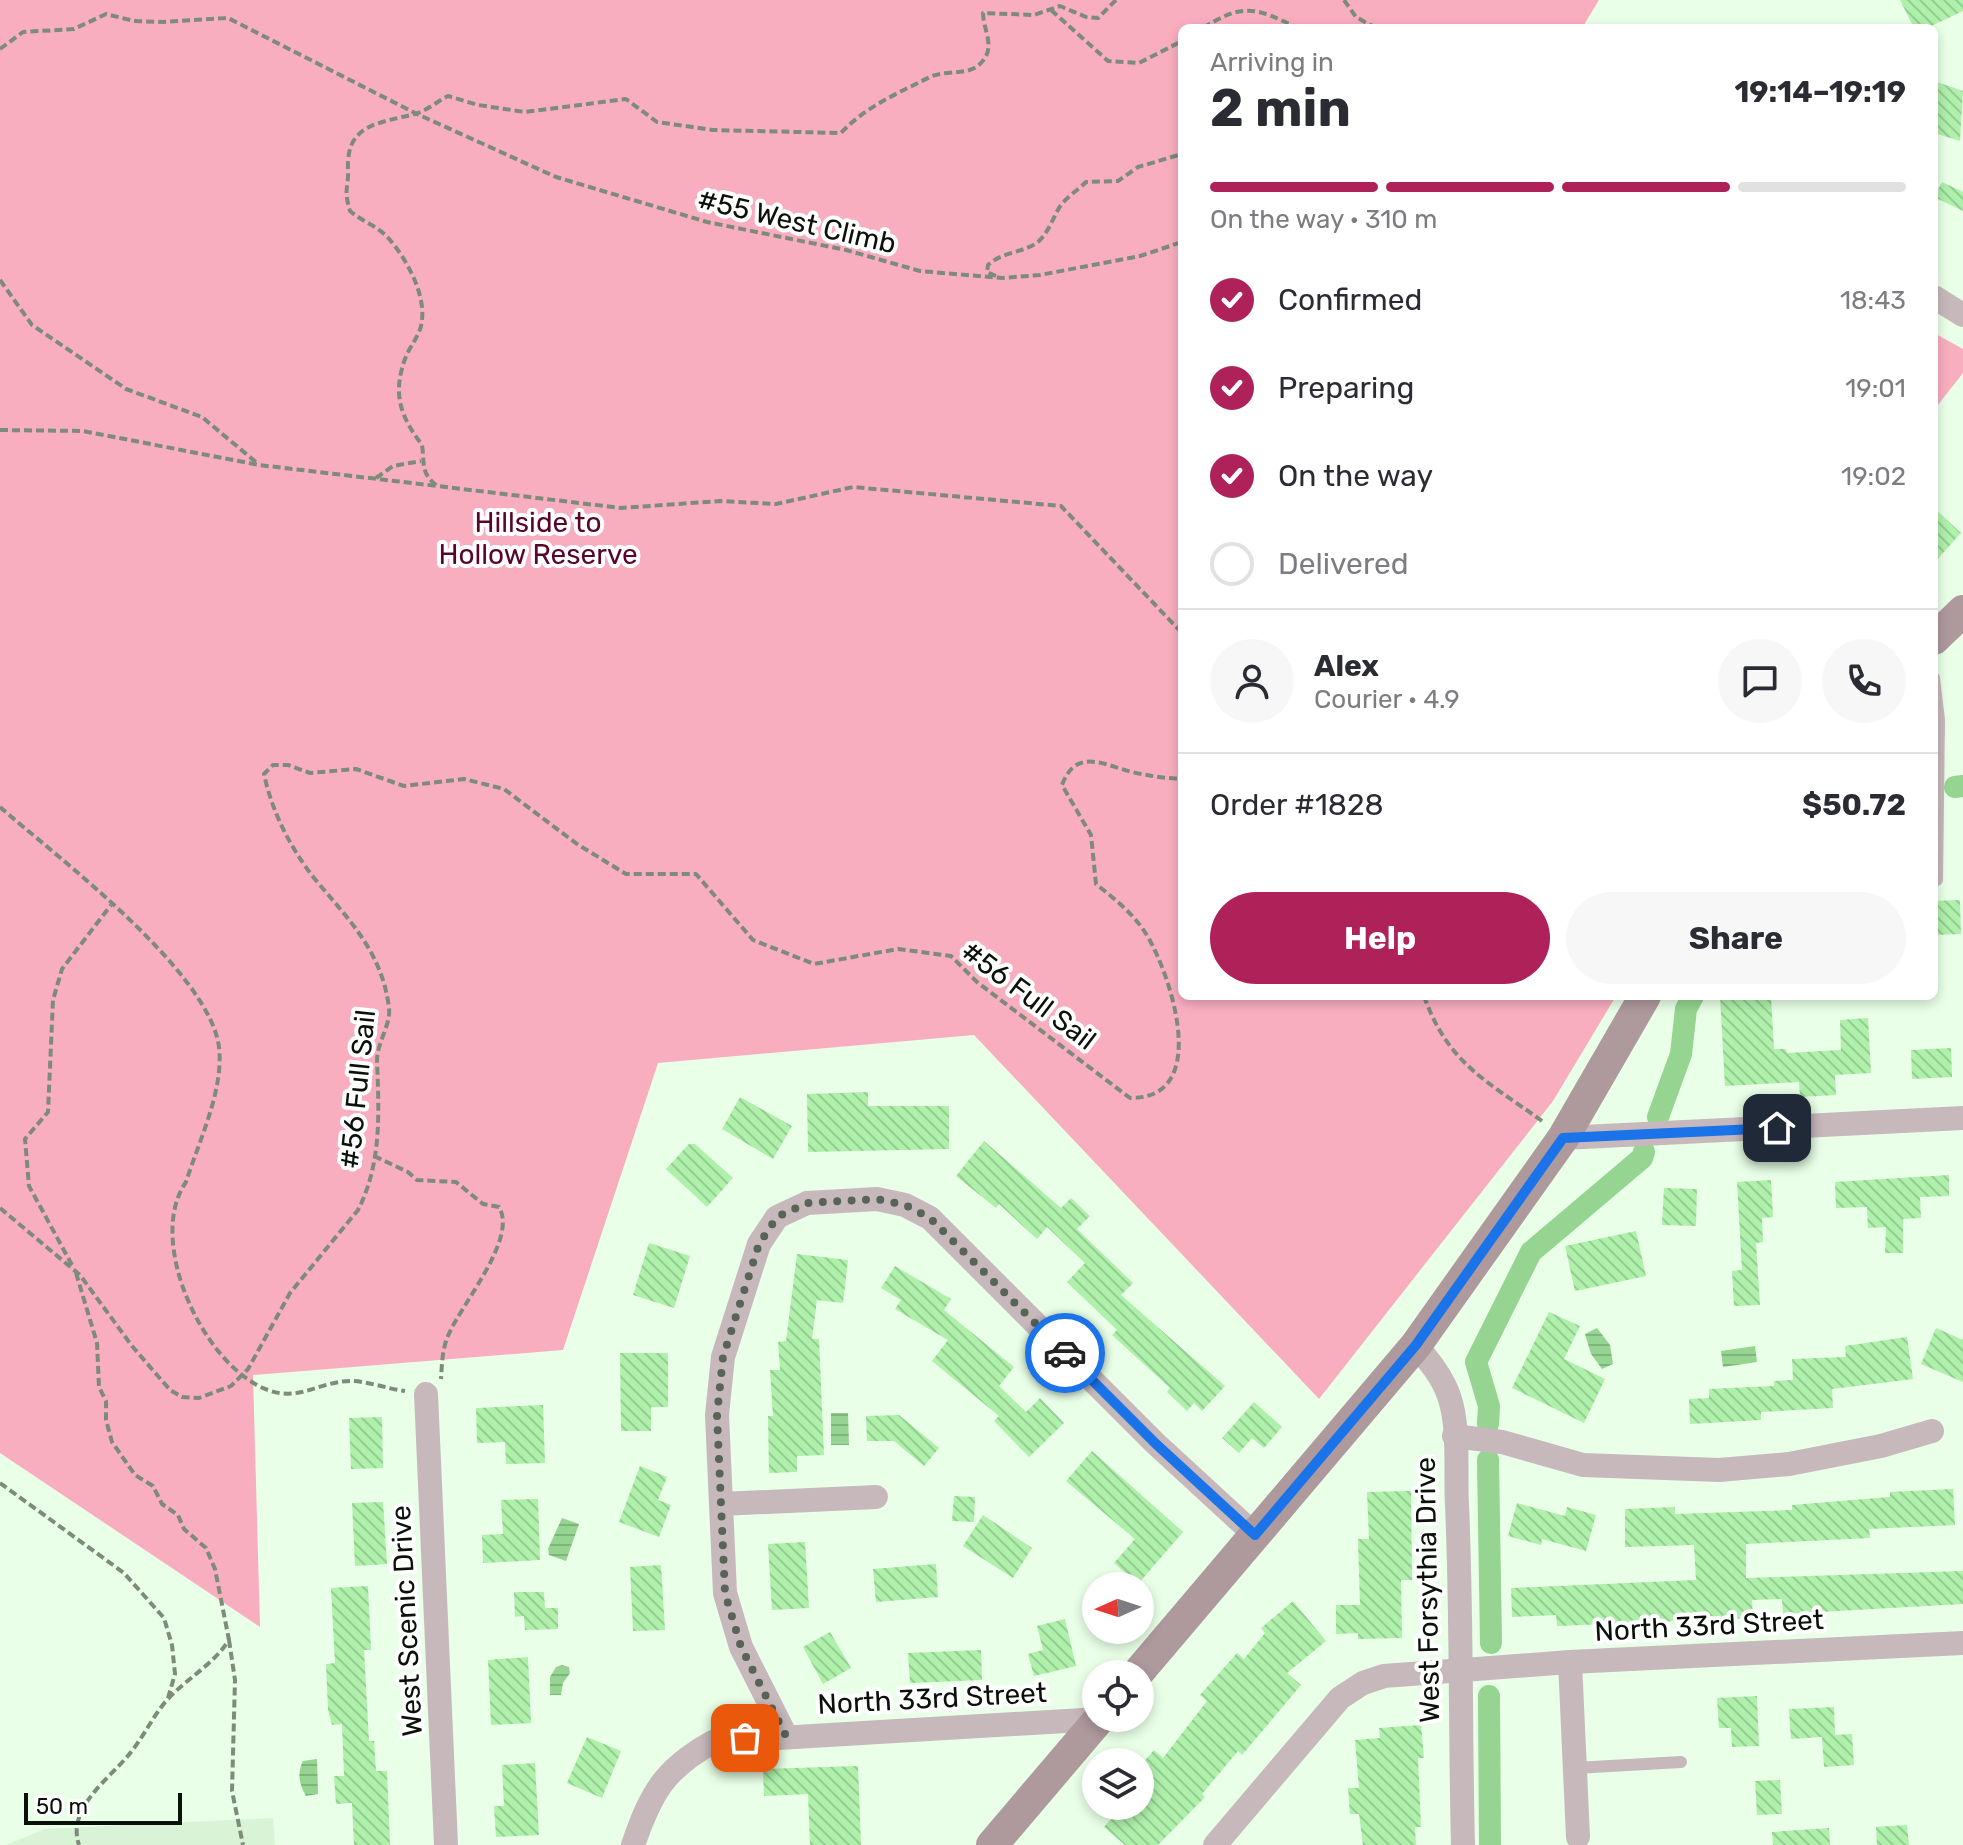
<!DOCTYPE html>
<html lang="en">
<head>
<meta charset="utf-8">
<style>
	body { margin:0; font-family:Rubik,sans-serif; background:#f7f7f7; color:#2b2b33; height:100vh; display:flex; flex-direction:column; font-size:30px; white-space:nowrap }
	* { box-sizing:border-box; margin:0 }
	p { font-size:26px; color:#7c7c81 }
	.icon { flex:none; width:44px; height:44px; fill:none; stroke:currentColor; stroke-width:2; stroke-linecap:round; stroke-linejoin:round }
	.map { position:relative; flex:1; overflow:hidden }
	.sheet { position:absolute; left:1178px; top:24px; width:760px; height:976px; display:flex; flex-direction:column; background:#fff; border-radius:12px; box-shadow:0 4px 12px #0003 }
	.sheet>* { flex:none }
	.needle { width:52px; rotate:267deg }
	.tools { position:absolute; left:1082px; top:1572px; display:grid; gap:16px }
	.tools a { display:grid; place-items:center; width:72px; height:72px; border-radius:50%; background:#fff; box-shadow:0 4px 12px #0003; font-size:40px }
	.scale { position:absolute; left:24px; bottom:20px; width:158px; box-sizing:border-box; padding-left:8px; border:4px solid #0a1109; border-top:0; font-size:22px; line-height:28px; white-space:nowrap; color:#0a1109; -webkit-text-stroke:6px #fff; paint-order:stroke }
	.pin { position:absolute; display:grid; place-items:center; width:68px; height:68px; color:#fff; margin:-34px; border-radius:16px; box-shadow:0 4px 12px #0006 }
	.courier { position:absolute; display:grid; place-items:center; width:80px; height:80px; margin:-40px; border:6px solid #1a73e8; border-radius:50%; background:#fff; color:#222; box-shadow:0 2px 10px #0007 }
	.summary em { font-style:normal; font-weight:700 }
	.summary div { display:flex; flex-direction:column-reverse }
	.summary { display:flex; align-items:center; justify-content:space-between; height:136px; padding:0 32px }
	h1 { font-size:52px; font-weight:700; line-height:60px }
	.bar { display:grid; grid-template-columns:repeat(4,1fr); gap:12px 8px; align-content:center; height:96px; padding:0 32px }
	.bar i { height:10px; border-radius:6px; background:#e1e1e2 }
	.bar .current { background:#af2159 }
	.bar p { grid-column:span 4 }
	.line { display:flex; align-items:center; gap:20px; padding:0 32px; border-top:2px solid #e1e1e2 }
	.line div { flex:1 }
	.round { display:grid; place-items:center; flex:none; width:84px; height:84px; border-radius:42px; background:#f7f7f7 }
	ol { padding:0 32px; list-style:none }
	li { display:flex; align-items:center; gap:24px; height:88px }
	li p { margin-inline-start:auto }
	li .icon { padding:8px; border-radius:50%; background:#af2159; color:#fff; stroke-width:4 }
	li:last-child { color:#7c7c81 }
	li i { width:44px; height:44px; border:4px solid #e1e1e2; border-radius:50% }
	.button { display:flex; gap:16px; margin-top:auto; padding:16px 32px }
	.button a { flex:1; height:92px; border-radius:48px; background:#af2159; color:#fff; font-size:32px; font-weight:700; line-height:92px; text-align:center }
	.button a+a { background:#f7f7f7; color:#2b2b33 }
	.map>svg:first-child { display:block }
	.built { fill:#d8f3d6 }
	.park { fill:#f9aec0 }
	.water { fill:url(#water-rules) }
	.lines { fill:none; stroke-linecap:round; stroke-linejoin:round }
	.canal { stroke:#95d491; stroke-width:22 }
	.building { fill:url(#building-back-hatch) }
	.path { stroke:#7d8b7b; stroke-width:4; stroke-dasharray:8 4; stroke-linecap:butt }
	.lane { stroke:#c7b8bb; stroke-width:12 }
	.street { stroke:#c7b8bb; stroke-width:24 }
	.secondary { stroke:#ae999d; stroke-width:32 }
	.done { stroke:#586457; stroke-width:8; stroke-dasharray:0 14.4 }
	.route { stroke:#1a73e8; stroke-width:10 }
	.labels { text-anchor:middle; stroke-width:8; stroke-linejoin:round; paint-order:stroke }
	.street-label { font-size:28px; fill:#0a1109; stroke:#fff }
	.park-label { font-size:28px; fill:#570528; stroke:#fff }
</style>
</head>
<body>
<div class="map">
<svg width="1963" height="1845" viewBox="0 0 1963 1845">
	<defs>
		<pattern id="water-rules" width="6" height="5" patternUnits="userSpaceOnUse" patternTransform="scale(2)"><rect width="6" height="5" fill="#95d491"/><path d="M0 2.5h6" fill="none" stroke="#7fb57c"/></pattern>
		<pattern id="building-back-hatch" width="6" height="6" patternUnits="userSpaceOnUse" patternTransform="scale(2)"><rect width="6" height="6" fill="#aff0ab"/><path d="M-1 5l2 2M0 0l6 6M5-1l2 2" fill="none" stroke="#95cd92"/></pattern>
	</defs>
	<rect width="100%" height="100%" fill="#e9ffe7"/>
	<polygon class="built" points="273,1818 275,1845 6,1845 45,1829"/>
	<g class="park">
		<polygon points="0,0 1599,0 1582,28 1182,28 1182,996 1616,996 1553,1101 1319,1399 974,1035 658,1063 563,1350 253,1375 260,1627 0,1453"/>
		<polygon points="1934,333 1963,349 1963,373 1934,410"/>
	</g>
	<g class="water">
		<polygon points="1597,1328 1610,1345 1613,1364 1602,1369 1591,1354 1585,1334"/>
		<polygon points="1755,1346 1757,1362 1723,1367 1721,1351"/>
		<polygon points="831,1413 848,1413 849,1445 831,1445"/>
		<polygon points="562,1518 579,1524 566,1561 549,1555 548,1549"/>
		<polygon points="562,1665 569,1667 570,1673 563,1683 561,1695 550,1695 550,1677 556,1667"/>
		<path d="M 317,1759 L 318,1794 L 306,1796 C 299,1784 297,1773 303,1761 Z"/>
	</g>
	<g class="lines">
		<g class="canal">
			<polyline points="1955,787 1963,786"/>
			<polyline points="1658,1117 1681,1054 1686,1009 1693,996"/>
			<polyline points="1488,1424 1489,1406 1476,1362 1531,1252 1642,1158 1644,1152"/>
			<polyline points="1488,1460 1491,1643"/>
			<polyline points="1489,1696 1490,1845"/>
		</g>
	</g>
	<g class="building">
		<polygon points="1900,0 1963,0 1963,11 1927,28 1914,28"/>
		<polygon points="1934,81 1963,91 1960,141 1934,133"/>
		<polygon points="1942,182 1963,192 1963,211 1934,197"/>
		<polygon points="1934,508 1961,533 1934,563"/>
		<polygon points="1960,900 1961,934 1934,935 1934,901"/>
		<polygon points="1720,996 1771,996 1774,1049 1786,1049 1787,1053 1841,1050 1840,1020 1868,1018 1871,1073 1835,1075 1836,1095 1800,1097 1799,1082 1725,1086"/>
		<polygon points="1951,1048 1952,1077 1912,1079 1911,1050"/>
		<polygon points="868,1092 868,1106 949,1106 949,1149 808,1152 807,1094"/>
		<polygon points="740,1097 792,1126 773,1159 722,1129"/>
		<polygon points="984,1141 1061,1208 1071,1198 1090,1216 1077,1229 1133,1283 1121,1295 1225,1386 1202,1411 1194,1403 1187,1411 1167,1392 1170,1388 1112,1335 1117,1330 1067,1282 1085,1263 1047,1227 1037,1239 999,1204 996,1208 956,1176"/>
		<polygon points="689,1144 695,1144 733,1178 707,1207 666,1169"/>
		<polygon points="1949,1175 1949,1196 1920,1197 1921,1218 1903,1219 1903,1253 1885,1253 1886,1227 1868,1228 1867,1207 1836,1208 1835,1182"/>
		<polygon points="1771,1180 1773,1217 1762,1218 1763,1242 1756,1243 1760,1305 1734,1306 1732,1271 1742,1270 1737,1182"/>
		<polygon points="1664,1188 1697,1189 1696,1226 1662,1225"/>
		<polygon points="1636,1231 1646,1276 1575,1291 1565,1246"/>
		<polygon points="649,1243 690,1256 674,1308 633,1295"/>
		<polygon points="797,1254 848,1260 843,1303 817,1300 812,1339 819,1339 824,1455 797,1456 797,1472 769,1473 768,1416 773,1416 770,1370 780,1370 778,1342 786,1341"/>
		<polygon points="895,1266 951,1299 944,1310 1014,1367 999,1386 1026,1412 1040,1398 1064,1423 1029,1457 994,1421 999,1416 932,1361 948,1340 895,1309 901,1300 881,1288"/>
		<polygon points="1549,1312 1580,1326 1564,1359 1605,1379 1584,1423 1512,1388"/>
		<polygon points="1936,1328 1963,1340 1963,1382 1921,1364"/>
		<polygon points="1907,1337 1913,1379 1832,1389 1833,1408 1761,1412 1761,1420 1690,1424 1689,1399 1709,1398 1709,1389 1774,1386 1774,1381 1793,1380 1792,1359 1846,1357 1845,1346"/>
		<polygon points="620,1353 668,1353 668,1407 651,1407 651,1431 621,1431"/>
		<polygon points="1254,1402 1282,1427 1264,1448 1252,1438 1239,1453 1222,1438"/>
		<polygon points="543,1405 545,1463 506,1464 505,1442 477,1443 476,1408"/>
		<polygon points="899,1415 939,1448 924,1466 894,1441 867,1441 866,1416"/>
		<polygon points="382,1417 383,1468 351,1469 349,1418"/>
		<polygon points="1092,1451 1183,1532 1138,1584 1114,1563 1135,1539 1066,1481"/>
		<polygon points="640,1466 667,1477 658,1500 671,1505 659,1537 619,1522"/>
		<polygon points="1953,1489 1955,1525 1869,1529 1870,1538 1746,1544 1746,1578 1963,1571 1963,1604 1783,1614 1782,1599 1752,1600 1753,1618 1557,1626 1556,1615 1512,1617 1511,1588 1696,1580 1694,1545 1625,1547 1625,1509 1675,1507 1675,1514 1792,1510 1792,1505 1890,1497 1890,1492"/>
		<polygon points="1411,1491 1412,1580 1401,1580 1402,1638 1358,1639 1358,1633 1336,1634 1336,1605 1360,1605 1358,1539 1369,1539 1367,1492"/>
		<polygon points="954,1496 975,1497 974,1522 952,1521"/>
		<polygon points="538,1499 540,1560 483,1563 482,1535 503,1534 501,1500"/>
		<polygon points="383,1502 387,1564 355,1566 352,1503"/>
		<polygon points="1517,1503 1565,1516 1567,1507 1596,1515 1586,1551 1542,1539 1541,1545 1508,1536"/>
		<polygon points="983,1515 1032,1548 1013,1578 963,1546"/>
		<polygon points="805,1542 809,1608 772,1610 768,1544"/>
		<polygon points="936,1564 938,1597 876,1602 873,1569"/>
		<polygon points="661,1565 665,1630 633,1631 630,1567"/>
		<polygon points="368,1586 371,1650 364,1650 369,1741 374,1741 376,1771 387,1771 390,1845 354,1845 352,1803 336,1804 334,1776 344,1776 342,1724 332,1725 328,1710 326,1664 335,1663 331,1588"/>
		<polygon points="514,1592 544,1592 545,1608 558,1608 558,1629 525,1630 524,1616 515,1617"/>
		<polygon points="1293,1601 1326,1641 1287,1673 1301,1685 1242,1755 1238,1751 1202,1794 1205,1797 1158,1845 1125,1845 1104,1827 1122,1806 1140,1806 1140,1766 1154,1750 1163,1758 1207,1701 1200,1695 1237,1653 1244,1659 1265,1633 1261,1628"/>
		<polygon points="1065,1619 1076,1666 1034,1676 1028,1654 1043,1650 1037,1626"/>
		<polygon points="830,1632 851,1668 823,1684 803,1647"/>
		<polygon points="981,1650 982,1680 910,1683 908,1653"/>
		<polygon points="528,1657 531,1723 491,1725 488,1660"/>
		<polygon points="1757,1696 1759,1746 1732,1747 1731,1728 1719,1728 1717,1698"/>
		<polygon points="1834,1707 1835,1735 1852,1734 1854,1765 1824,1767 1822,1737 1791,1739 1789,1709"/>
		<polygon points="1421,1725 1424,1758 1418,1758 1421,1827 1415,1827 1416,1845 1363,1845 1359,1814 1350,1814 1348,1788 1359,1788 1355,1740 1380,1738 1379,1728"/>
		<polygon points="587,1737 621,1751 602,1798 567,1783"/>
		<polygon points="535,1763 539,1835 496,1837 494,1806 504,1806 502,1765"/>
		<polygon points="858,1766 861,1845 810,1845 808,1794 764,1796 763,1769"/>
		<polygon points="1780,1780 1782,1814 1757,1815 1755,1781"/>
		<polygon points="1907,1825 1909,1845 1877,1845 1876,1827"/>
		<polygon points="1829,1828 1830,1845 1773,1845 1772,1832"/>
	</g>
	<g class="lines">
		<g class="path">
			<path d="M 1116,0 L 1098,18 L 1086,17 L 1060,6 L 1034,15 L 983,13 C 983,27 993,43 986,56 C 974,79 950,68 930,77 C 898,93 865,107 841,133 L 713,130 L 657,122 L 626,99 L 525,112 L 478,105 L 448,96 C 438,101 426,111 415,114 C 379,123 346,124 348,169 C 349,188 343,188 350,211 C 363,222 380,227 390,240 C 407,260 425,293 422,320 C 421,335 410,345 405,359 C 392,395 401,417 422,445 C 425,465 420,472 437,486 L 621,508 L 720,501 L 776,504 L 853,487 L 1061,506 L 1182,633"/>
			<polyline points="1344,0 1356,17 1376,28"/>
			<polyline points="1051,10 1108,61 1139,63 1182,41"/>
			<path d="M 1203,28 C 1244,2 1256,8 1298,28"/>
			<polyline points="0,49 23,32 74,29 106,14 134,21 163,22 228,18 417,114 556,177 707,222 846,250 920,271 1002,278 1040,275 1140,256 1182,242"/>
			<path d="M 996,276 L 987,272 L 988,265 C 1003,251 1025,253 1039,241 C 1049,231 1052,220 1059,208 C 1064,199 1078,190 1086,182 L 1118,181 L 1138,167 L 1182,154"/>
			<polyline points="0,280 32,325 126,389 202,417 257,463"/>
			<polyline points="0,430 83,431 259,465 437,486"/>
			<polyline points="376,478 393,466 421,461"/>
			<path d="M 0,807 C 57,857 209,971 219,1047 C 224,1090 199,1141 186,1182 C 145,1241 204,1367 268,1390 C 299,1402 320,1381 351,1381 C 367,1381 388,1389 405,1391"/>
			<path d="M 1424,996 C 1448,1064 1487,1081 1542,1121"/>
			<path d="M 374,1156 L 408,1172 L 417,1180 L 456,1182 L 483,1204 L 499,1207 C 518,1239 461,1304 448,1336 C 442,1350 442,1364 441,1379"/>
			<path d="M 0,1208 L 80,1275 L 132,1346 L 170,1390 L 182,1397 L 199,1398 L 231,1386 L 248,1369 L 290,1293 L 358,1210 C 382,1163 379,1112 377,1061 C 377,1042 391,1025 389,1008 C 382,951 348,919 314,878 C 290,847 272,812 264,774 L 273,765 L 288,765 L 310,773 L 356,769 L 404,786 L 464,779 L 504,789 L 577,844 L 626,874 L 696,874 L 753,940 L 814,964 L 898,949 L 951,956 L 977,982 L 1130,1098 C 1211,1099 1172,979 1148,937 C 1135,915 1116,900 1096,884 L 1091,835 L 1062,785 C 1076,747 1104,765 1132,772 C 1149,776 1164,778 1182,779"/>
			<polyline points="72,1265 29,1186 25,1139 48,1112 53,1000 62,969 111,905"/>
			<path d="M 76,1273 L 97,1343 L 99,1387 L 106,1401 L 106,1420 L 112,1442 L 135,1475 L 153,1486 L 162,1504 L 178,1515 L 184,1529 L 206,1548 L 215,1569 L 229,1640 C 212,1666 187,1678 167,1700 C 153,1716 144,1736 131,1752 C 111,1778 66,1807 79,1845"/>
			<polyline points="0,1483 124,1573 164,1618 172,1645 175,1674 168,1698"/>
			<polyline points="229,1640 235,1680 232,1791 243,1845"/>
		</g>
		<g class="lane">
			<polyline points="1934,678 1939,720 1937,880"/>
			<polyline points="1575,1768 1681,1762"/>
		</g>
		<g class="street">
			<polyline points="1934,297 1963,315"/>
			<polyline points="1563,1138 1963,1118"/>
			<path d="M 1416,1345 C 1429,1361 1442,1376 1449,1396 C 1460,1428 1455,1471 1457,1505 C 1462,1618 1460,1731 1463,1845"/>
			<polyline points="426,1394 446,1845"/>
			<polyline points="1454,1436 1502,1442 1583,1465 1719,1470 1789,1464 1881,1446 1932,1431"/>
			<polyline points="721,1504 876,1497"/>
			<polyline points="1570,1662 1578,1837"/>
			<polyline points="786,1736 741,1647 725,1593 717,1415 723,1357 759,1244 777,1217 807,1203 877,1199 905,1205 930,1218 1155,1443 1255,1535"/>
			<path d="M 633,1845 C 651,1793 664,1769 713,1742 L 1099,1719"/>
			<polyline points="1215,1845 1340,1698 1363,1683 1384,1676 1570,1662 1963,1643"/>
		</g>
		<g class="secondary">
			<polyline points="1934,639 1963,611"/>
			<polyline points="1137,1674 1416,1345 1563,1138 1645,996"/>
			<polyline points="992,1845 1100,1718"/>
		</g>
	</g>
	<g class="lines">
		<polyline class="done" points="745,1738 786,1736 741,1647 725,1593 717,1415 723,1357 759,1244 777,1217 807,1203 877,1199 905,1205 930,1218 1065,1353"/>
		<polyline class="route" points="1065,1353 1155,1443 1255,1535 1416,1345 1563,1138 1777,1128"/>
	</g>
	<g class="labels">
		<g class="street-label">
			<text transform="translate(797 221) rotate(13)" y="10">#55 West Climb</text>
			<text transform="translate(1029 995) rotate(37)" y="10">#56 Full Sail</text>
			<text transform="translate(357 1089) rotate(-84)" y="10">#56 Full Sail</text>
			<text transform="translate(1427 1590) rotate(-91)" y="10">West Forsythia Drive</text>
			<text transform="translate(406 1621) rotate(-93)" y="10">West Scenic Drive</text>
			<text transform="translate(1709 1625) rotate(-3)" y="10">North 33rd Street</text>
			<text transform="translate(932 1698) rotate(-3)" y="10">North 33rd Street</text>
		</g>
		<g class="park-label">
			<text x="538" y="532">Hillside to<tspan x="538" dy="32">Hollow Reserve</tspan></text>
		</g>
	</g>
</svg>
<div class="tools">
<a><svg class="needle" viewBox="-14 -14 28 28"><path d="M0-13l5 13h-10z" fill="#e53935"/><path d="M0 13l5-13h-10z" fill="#7c7c81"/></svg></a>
<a><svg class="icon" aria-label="locate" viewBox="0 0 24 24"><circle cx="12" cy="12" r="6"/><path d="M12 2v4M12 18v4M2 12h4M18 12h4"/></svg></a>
<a><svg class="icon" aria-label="layers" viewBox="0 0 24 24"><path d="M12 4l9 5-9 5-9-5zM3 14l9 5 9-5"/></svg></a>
</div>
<div class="scale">50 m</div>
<div class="pin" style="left:745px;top:1738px;background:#ea580c"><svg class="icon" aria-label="bag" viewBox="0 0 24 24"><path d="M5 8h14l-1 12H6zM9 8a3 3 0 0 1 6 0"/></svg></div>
<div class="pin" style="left:1777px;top:1128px;background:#1f2937"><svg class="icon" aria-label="home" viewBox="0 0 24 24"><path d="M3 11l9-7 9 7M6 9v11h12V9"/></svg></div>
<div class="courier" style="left:1065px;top:1353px"><svg class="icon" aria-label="car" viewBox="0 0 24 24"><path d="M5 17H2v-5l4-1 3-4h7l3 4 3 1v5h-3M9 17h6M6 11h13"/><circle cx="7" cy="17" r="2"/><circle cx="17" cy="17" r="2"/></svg></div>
<section class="sheet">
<div class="summary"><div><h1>2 min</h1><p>Arriving in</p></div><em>19:14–19:19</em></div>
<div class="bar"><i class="current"></i><i class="current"></i><i class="current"></i><i></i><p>On the way · 310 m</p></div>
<ol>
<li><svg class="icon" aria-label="check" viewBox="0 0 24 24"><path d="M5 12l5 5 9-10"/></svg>Confirmed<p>18:43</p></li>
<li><svg class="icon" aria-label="check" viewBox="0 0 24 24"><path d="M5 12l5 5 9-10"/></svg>Preparing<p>19:01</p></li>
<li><svg class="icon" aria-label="check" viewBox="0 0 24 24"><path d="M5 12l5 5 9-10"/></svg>On the way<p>19:02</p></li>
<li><i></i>Delivered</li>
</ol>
<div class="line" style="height:144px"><a class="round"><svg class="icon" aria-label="person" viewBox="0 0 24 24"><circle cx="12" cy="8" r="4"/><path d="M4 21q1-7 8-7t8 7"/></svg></a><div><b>Alex</b><p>Courier · 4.9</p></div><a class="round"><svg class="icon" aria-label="chat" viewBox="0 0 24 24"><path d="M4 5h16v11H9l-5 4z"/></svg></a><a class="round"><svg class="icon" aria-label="phone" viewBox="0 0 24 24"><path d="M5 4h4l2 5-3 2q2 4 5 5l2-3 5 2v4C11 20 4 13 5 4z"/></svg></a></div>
<div class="line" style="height:104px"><div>Order #1828</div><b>$50.72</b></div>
<div class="button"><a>Help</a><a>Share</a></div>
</section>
</div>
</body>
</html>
